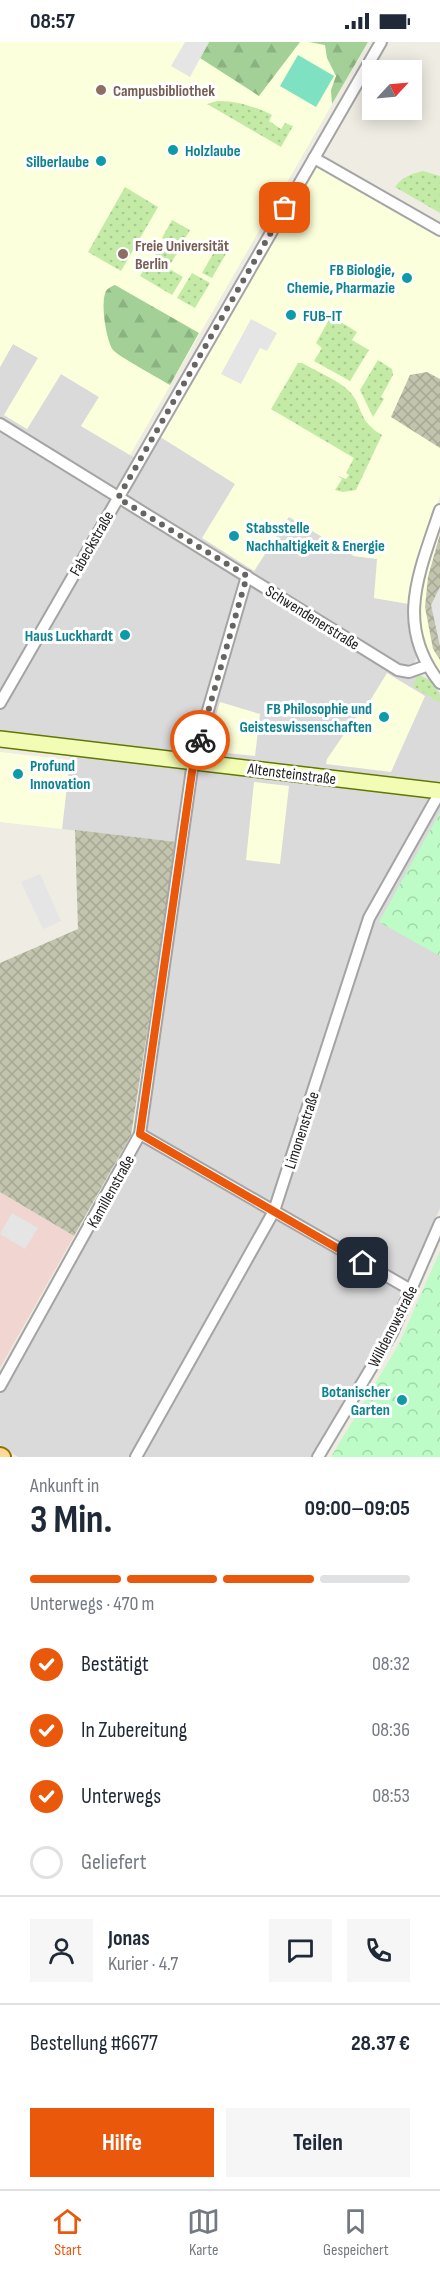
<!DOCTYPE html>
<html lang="de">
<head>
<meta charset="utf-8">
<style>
	body { margin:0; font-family:"Sofia Sans Condensed",sans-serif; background:#f6f6f7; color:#1f2937; height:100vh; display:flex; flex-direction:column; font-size:22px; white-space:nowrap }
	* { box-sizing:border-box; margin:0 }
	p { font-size:20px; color:#747a83 }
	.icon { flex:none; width:33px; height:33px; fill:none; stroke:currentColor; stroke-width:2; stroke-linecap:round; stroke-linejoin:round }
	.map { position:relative; height:1415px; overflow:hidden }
	.details { display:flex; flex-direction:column; background:#fff; flex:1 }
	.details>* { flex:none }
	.needle { width:39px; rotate:64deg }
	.tools { position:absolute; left:362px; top:18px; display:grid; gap:12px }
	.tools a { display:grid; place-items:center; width:60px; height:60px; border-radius:0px; background:#fff; box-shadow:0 3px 15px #0003; font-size:30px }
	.pin { position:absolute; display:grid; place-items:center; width:51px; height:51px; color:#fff; margin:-26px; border-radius:12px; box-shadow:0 3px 9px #0006 }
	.courier { position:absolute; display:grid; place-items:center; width:60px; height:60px; margin:-30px; border:4px solid #ea580c; border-radius:50%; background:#fff; color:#222; box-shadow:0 2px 8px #0007 }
	.overview em { font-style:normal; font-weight:700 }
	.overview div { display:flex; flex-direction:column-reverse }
	.overview { display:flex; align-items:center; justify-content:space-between; height:102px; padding:0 30px }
	h1 { font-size:39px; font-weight:700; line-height:45px }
	.bar { display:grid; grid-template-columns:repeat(4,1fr); gap:9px 6px; align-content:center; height:72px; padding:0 30px }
	.bar i { height:8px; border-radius:4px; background:#e0e1e3 }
	.bar .selected { background:#ea580c }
	.bar p { grid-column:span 4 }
	.line { display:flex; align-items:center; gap:15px; padding:0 30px; border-top:2px solid #e0e1e3 }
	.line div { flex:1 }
	.round { display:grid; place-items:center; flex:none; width:63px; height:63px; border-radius:0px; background:#f6f6f7 }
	ol { padding:0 30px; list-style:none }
	li { display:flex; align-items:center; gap:18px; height:66px }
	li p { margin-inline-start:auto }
	li .icon { padding:6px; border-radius:50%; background:#ea580c; color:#fff; stroke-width:4 }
	li:last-child { color:#747a83 }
	li i { width:33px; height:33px; border:3px solid #e0e1e3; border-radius:50% }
	.primary-button { display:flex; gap:12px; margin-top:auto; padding:12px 30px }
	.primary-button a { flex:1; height:69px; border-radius:0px; background:#ea580c; color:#fff; font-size:24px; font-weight:700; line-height:69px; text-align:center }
	.primary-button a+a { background:#f6f6f7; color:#1f2937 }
	.status { display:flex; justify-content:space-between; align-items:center; height:42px; padding:0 30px; background:#fff; direction:ltr }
	.status svg { height:16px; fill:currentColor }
	.menu { display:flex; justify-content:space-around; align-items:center; height:84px; border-top:2px solid #e0e1e3; background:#fff; font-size:16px; color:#747a83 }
	.menu a { display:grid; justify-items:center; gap:3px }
	.menu .selected { color:#ea580c }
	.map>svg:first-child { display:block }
	.residential { fill:#dbdada }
	.commercial { fill:#f1d5d1 }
	.education { fill:#fcffdb }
	.construction { fill:url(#construction-cross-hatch) }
	.grass { fill:url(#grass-dots) }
	.forest { fill:url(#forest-firs) }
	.park { fill:url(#park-crowns) }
	.pitch { fill:#7de1c2 }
	.parking { fill:#e5e5e5 }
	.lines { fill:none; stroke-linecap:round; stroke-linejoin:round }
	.minor-casing { stroke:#a4a4a4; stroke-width:14 }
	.secondary-casing { stroke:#617801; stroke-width:18 }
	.primary-casing { stroke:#967000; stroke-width:20 }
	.minor { stroke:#fff; stroke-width:10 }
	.secondary { stroke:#f2fcb4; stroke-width:15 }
	.primary { stroke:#ffda97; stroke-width:16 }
	.done { stroke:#666562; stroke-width:6; stroke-dasharray:0 10.8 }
	.route { stroke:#ea580c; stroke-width:8 }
	.education-dot { fill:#8d6e63; stroke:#fff; stroke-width:2 }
	.culture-dot { fill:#0f9aa8; stroke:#fff; stroke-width:2 }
	.labels { text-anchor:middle; stroke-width:6; stroke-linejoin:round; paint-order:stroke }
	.education-label { font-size:16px; font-weight:bold; fill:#785e54; stroke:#fff; text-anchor:start }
	.culture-label { font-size:16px; font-weight:bold; fill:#0d838f; stroke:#fff; text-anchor:end }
	.street-label { font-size:16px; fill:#1d1d1d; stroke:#fff }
</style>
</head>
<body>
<div class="status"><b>08:57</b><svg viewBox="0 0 49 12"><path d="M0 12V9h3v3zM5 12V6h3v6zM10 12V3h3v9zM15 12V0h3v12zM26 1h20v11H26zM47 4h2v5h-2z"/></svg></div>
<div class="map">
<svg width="440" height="1415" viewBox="0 0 440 1415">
	<defs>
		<pattern id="construction-cross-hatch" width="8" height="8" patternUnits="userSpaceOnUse" patternTransform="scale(1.5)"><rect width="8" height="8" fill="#c2c4ae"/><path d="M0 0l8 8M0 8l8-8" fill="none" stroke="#a6a895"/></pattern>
		<pattern id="grass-dots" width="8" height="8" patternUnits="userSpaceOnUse" patternTransform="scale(1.5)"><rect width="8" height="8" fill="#c3eba6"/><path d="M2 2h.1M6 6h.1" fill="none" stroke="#a7c98e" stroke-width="1.8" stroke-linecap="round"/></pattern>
		<pattern id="forest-firs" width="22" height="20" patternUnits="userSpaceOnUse" patternTransform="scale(1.5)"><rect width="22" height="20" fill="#a2d096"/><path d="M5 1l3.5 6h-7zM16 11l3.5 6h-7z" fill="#8bb281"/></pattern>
		<pattern id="park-crowns" width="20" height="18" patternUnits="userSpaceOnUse" patternTransform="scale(1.5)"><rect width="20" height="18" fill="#bdfbc7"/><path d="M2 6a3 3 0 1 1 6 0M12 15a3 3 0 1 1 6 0" fill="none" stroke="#a2d7aa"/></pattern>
	</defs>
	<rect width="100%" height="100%" fill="#efece3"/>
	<g class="residential">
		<polygon points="13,302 38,316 4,373 27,387 61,332 99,355 81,384 135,416 119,444 111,446 0,377 0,325"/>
		<polygon points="0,387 110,457 108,464 0,651"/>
		<polygon points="159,394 235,442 254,529 288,474 354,514 378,517 374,556 409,562 411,590 417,614 413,624 401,624 130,458 128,454 130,451 127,449"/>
		<polygon points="118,464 121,466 123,464 241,535 190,711 185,713 6,692 6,690 0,688 0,669"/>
		<polygon points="252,542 407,635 420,633 431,639 440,651 440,741 432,740 431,741 208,715 200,712 249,545"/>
		<polygon points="70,711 186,727 177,800 62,787"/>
		<polygon points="200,728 429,755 367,868 272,1159 267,1160 147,1090 145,1085 196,729"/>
		<polygon points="440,759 440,1166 409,1239 404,1241 283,1169 282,1164 377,870"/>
		<polygon points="145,1099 264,1168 265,1173 129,1415 18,1415 0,1403 0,1352 141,1100"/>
		<polygon points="280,1178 401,1248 403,1253 386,1292 312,1415 142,1415 275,1179"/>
	</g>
	<polygon class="commercial" points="0,1150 74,1194 0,1326"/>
	<g class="education">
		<polygon points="0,0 368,0 130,413 81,384 99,355 61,332 27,387 4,373 38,316 13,302 0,325"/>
		<polygon points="315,124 440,193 440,454 413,539 409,562 374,556 377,517 354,514 289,475 254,529 202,496 235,442 159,394"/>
		<polygon points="440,482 440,637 420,594 418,561 424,533"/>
		<polygon points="387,631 425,654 391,730 326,722 327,717 360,669 363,670"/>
		<polygon points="220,660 260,672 255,714 208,709 206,706"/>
		<polygon points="0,710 70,718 62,787 0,780"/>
		<polygon points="254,740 289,744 280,822 246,818"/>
	</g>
	<g class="construction">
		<polygon points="427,330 440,337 440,406 391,375 410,333"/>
		<polygon points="440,492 440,618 433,607 425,565 428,535"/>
		<polygon points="75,788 177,800 131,1093 74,1194 0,1150 0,921 78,887"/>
	</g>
	<g class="grass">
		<path d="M 217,59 C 235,58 256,65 272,73 L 269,79 L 281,87 L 285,81 L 293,84 L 281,105 L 207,62 Z"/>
		<path d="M 423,129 L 440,134 L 440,171 L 395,145 C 402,135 411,132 423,129 Z"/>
		<polygon points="125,145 158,165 121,229 88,210"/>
		<polygon points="172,178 190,188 179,206 162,196"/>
		<polygon points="159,201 177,211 171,221 153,211"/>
		<polygon points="217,205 227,210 212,236 202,231"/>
		<polygon points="151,216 183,235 172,253 140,234"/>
		<polygon points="192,231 210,241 195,266 177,256"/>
		<polygon points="331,274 357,290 352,298 369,308 350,339 314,319 322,306 316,301"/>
		<polygon points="378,318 392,327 393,333 381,355 384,357 373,375 360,348"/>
		<path d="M 298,321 L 302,321 C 316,329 336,337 348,348 C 364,363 356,378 382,393 L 356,448 L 343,450 L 335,448 L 342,437 L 338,434 L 346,437 L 349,433 L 346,431 L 354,416 L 271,367 Z"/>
		<path d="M 417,634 C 430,635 440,648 440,661 L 413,644 Z"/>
	</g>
	<g class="forest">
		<polygon points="209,0 300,0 259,54 200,16"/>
		<polygon points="309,0 368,0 332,62 331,48 336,34 327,16 325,3"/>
		<path d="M 115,243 L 199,291 L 170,343 C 160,337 118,314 113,308 C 106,298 101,263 105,252 C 106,247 110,245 115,243 Z"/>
	</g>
	<g class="park">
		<polygon points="440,770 440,914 379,880"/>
		<polygon points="440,1209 440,1415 331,1415 399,1302"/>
	</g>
	<polygon class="pitch" points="298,13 334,34 316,65 280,44"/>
	<g class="parking">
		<polygon points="185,0 209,0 190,35 171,24"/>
		<polygon points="251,277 277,291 267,309 260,306 241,342 221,332"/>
		<polygon points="440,545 440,604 431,563"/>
		<polygon points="40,832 61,879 43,887 21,840"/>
		<polygon points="12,1171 38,1186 25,1207 0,1192"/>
	</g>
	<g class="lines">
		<defs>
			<g id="minor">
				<polyline points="314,116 440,188"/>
				<polyline points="0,382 398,628 409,630 426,624"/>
				<path d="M 440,468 C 419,531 394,583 440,641"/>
				<polyline points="0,661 381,0"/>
				<polyline points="140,1092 411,1248"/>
				<polyline points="0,1344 140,1092 193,720 247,534"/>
				<polyline points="136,1415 274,1169 369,876 440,750"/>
				<polyline points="318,1415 392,1291 440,1181"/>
			</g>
			<polyline id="secondary" points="0,697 440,749"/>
			<polyline id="primary" points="0,1414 2,1415"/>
		</defs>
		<use href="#minor" class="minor-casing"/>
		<use href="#secondary" class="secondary-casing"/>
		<use href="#primary" class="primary-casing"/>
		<use href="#minor" class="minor"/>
		<use href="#secondary" class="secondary"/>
		<use href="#primary" class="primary"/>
	</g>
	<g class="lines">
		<polyline class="done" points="200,698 247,534 118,456 285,166"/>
		<polyline class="route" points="200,698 192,730 140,1092 363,1221"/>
	</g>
	<g class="education-dot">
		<circle cx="101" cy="48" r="6"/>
		<circle cx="123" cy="212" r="6"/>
	</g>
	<g class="culture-dot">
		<circle cx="173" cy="108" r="6"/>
		<circle cx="101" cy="119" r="6"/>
		<circle cx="407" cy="236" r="6"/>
		<circle cx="291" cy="273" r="6"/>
		<circle cx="234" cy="494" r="6"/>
		<circle cx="125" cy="593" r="6"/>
		<circle cx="384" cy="675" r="6"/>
		<circle cx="18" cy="732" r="6"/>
		<circle cx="402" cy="1358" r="6"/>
	</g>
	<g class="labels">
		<g class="education-label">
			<text x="113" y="54">Campusbibliothek</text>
			<text x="135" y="209">Freie Universität<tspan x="135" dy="18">Berlin</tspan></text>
		</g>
		<g class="culture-label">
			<text x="185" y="114" text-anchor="start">Holzlaube</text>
			<text x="89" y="125">Silberlaube</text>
			<text x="395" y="233">FB Biologie,<tspan x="395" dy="18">Chemie, Pharmazie</tspan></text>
			<text x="303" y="279" text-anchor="start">FUB-IT</text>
			<text x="246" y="491" text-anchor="start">Stabsstelle<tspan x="246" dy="18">Nachhaltigkeit &amp; Energie</tspan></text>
			<text x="113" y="599">Haus Luckhardt</text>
			<text x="372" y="672">FB Philosophie und<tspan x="372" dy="18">Geisteswissenschaften</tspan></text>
			<text x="30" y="729" text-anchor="start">Profund<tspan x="30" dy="18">Innovation</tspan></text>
			<text x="390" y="1355">Botanischer<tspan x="390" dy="18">Garten</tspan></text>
		</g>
		<g class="street-label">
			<text transform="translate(91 501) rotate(-60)" y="6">Fabeckstraße</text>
			<text transform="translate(313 575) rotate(32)" y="6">Schwendenerstraße</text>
			<text transform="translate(292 731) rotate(7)" y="6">Altensteinstraße</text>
			<text transform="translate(301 1088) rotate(-72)" y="6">Limonenstraße</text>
			<text transform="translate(110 1149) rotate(-61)" y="6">Kamillenstraße</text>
			<text transform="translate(392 1284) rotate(-63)" y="6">Willdenowstraße</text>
		</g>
	</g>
</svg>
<div class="tools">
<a><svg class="needle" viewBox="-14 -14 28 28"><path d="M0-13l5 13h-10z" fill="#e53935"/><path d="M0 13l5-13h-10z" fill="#747a83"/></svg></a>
</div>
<div class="pin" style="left:285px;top:166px;background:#ea580c"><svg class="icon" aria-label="bag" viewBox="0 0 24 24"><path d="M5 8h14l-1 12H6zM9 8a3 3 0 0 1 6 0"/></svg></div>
<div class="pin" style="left:363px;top:1221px;background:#1f2937"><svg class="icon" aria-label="home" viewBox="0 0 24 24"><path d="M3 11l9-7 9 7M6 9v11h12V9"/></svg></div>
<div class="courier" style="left:200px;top:698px"><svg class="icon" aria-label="bike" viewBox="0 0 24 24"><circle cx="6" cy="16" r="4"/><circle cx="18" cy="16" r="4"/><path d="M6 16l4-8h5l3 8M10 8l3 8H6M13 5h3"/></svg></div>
</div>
<section class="details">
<div class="overview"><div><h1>3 Min.</h1><p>Ankunft in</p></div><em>09:00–09:05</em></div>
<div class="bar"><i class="selected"></i><i class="selected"></i><i class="selected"></i><i></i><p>Unterwegs · 470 m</p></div>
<ol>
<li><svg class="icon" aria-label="check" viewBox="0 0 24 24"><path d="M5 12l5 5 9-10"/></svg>Bestätigt<p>08:32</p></li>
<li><svg class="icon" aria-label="check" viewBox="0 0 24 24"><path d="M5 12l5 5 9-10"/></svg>In Zubereitung<p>08:36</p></li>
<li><svg class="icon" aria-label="check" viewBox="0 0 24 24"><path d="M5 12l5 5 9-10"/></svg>Unterwegs<p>08:53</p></li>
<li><i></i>Geliefert</li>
</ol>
<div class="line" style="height:108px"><a class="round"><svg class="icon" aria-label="person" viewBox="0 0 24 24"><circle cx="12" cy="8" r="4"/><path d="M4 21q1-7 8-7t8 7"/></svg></a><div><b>Jonas</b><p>Kurier · 4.7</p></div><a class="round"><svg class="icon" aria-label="chat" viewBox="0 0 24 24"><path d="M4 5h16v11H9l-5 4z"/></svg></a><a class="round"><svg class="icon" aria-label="phone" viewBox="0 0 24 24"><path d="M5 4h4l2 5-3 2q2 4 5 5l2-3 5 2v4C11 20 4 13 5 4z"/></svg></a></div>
<div class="line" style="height:78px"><div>Bestellung #6677</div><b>28.37 €</b></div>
<div class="primary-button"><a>Hilfe</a><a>Teilen</a></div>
</section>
<nav class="menu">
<a class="selected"><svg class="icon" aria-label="home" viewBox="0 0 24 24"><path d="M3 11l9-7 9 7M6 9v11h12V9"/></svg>Start</a>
<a><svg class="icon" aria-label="map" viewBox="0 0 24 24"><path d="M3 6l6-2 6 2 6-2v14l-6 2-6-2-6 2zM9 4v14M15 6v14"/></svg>Karte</a>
<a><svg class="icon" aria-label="saved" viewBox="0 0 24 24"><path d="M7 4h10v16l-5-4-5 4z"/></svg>Gespeichert</a>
</nav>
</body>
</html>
